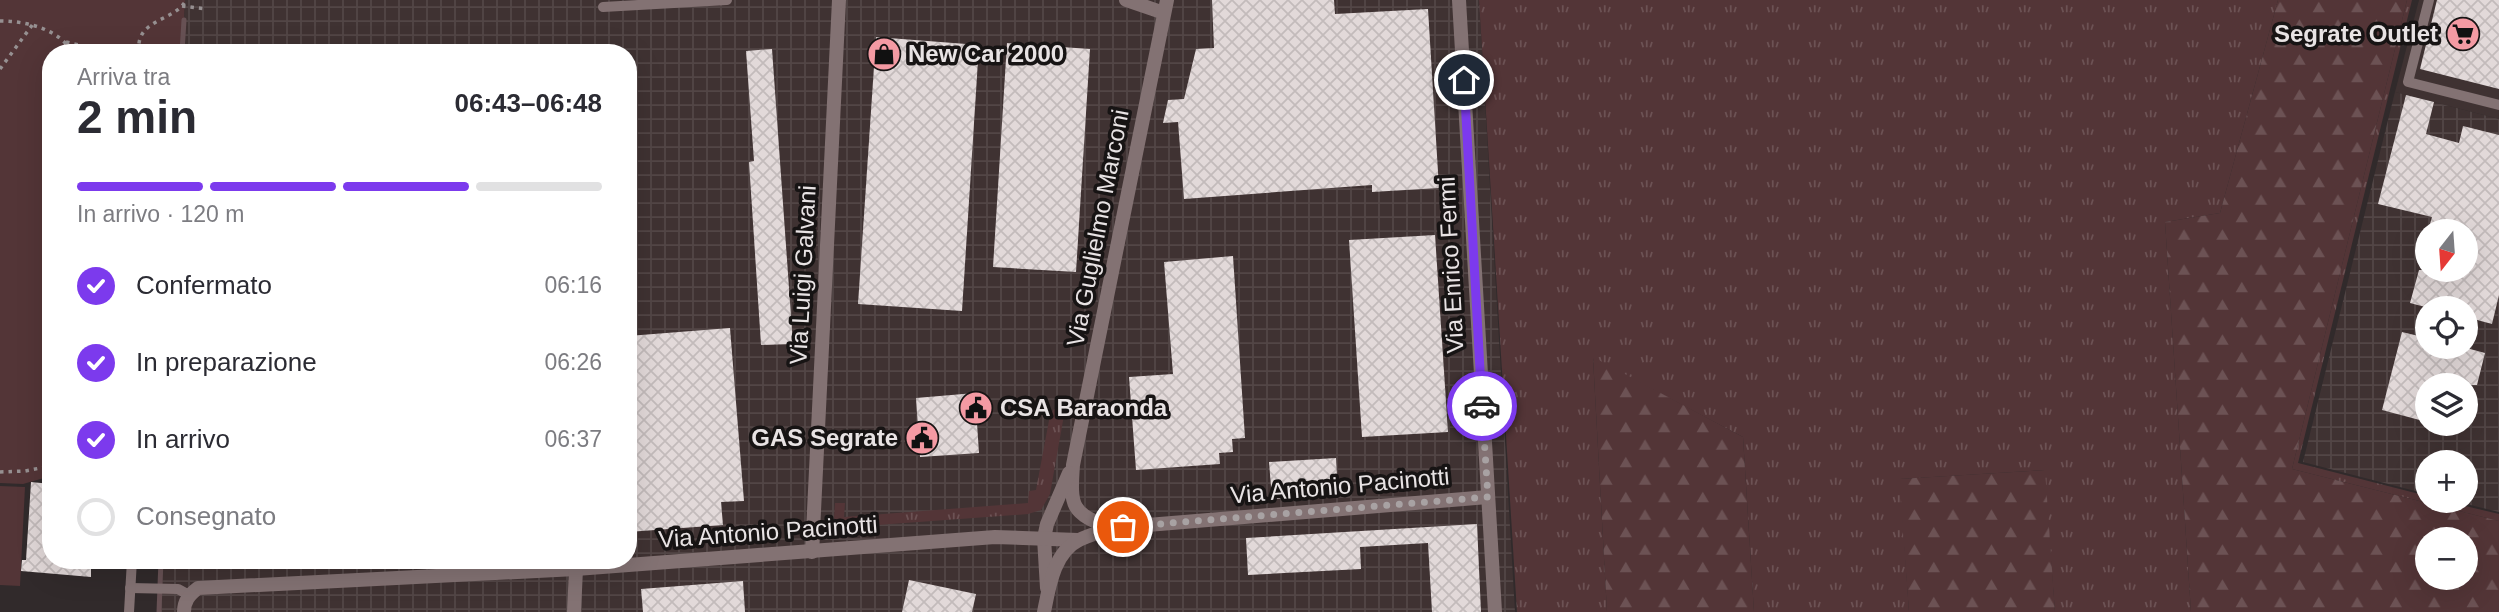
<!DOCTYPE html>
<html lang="it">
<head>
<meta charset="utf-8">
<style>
	body { margin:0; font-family:Arial,sans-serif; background:#f2f2f3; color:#2b2b33; height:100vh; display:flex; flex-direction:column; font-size:26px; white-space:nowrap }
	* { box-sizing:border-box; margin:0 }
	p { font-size:23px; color:#7c7c81 }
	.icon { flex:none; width:38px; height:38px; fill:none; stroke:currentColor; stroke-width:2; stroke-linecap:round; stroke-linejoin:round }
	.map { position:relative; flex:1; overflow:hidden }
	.panel { position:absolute; left:42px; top:44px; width:595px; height:525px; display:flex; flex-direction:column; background:#fff; border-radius:28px; box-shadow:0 7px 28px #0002 }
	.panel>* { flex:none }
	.needle { width:46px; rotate:197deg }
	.controls { position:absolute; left:2415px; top:219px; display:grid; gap:14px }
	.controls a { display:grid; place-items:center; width:63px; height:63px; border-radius:50%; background:#fff; box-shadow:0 7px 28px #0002; font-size:35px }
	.pin { position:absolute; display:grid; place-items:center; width:60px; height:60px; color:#fff; margin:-30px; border:4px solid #fff; border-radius:50%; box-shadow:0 2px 7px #0007 }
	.courier { position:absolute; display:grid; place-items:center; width:70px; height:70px; margin:-35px; border:5px solid #7c3aed; border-radius:50%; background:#fff; color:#222; box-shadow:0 2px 9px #0007 }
	.headline em { font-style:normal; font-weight:700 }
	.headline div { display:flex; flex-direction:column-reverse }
	.headline { display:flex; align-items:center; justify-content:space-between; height:119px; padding:0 35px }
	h1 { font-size:46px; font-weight:700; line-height:52px }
	.bar { display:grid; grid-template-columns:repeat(4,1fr); gap:10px 7px; align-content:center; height:84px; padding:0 35px }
	.bar i { height:9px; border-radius:5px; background:#e1e1e2 }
	.bar .on { background:#7c3aed }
	.bar p { grid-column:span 4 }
	ol { padding:0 35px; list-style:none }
	li { display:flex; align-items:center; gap:21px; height:77px }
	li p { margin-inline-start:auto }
	li .icon { padding:7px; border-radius:50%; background:#7c3aed; color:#fff; stroke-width:4 }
	li:last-child { color:#7c7c81 }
	li i { width:38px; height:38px; border:4px solid #e1e1e2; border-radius:50% }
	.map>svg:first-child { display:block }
	.built { fill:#3f3232 }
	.industrial { fill:url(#industrial-grid); fill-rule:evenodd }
	.grass { fill:url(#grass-tufts) }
	.forest { fill:url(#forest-firs); fill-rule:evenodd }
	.park { fill:#533537 }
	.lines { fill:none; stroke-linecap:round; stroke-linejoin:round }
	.stream { stroke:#675154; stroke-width:5 }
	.building { fill:url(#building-cross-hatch) }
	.path { stroke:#969091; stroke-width:3.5; stroke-dasharray:3.5 5; stroke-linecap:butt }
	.lane { stroke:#837273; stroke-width:10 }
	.street { stroke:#837273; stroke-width:14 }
	.done { stroke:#a8a2a3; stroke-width:7; stroke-dasharray:0 12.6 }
	.route { stroke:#7c3aed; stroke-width:9 }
	.labels { text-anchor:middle; stroke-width:7; stroke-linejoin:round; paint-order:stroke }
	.poi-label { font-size:24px; font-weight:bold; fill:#e8e3e4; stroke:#171414; text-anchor:end }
	.street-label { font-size:24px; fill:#e8e3e4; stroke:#171414 }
</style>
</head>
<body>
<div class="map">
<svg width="2499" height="612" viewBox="0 0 2499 612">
	<defs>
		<pattern id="industrial-grid" width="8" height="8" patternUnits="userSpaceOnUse" patternTransform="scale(1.75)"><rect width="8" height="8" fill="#3f3232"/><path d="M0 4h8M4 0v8" fill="none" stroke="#524646"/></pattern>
		<pattern id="grass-tufts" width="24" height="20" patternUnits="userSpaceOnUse" patternTransform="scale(1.75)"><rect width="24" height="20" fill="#533537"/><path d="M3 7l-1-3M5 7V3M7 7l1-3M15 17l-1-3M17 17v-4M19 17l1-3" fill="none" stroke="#6c5254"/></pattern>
		<pattern id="forest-firs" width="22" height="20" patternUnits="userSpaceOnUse" patternTransform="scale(1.75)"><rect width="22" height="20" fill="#533537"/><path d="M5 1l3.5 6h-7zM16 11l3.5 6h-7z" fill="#6c5254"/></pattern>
		<pattern id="building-cross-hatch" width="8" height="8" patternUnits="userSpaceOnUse" patternTransform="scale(1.75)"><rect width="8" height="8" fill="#e2d9d9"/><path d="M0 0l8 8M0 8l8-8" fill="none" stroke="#c3bbbb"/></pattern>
	</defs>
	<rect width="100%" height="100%" fill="#312a2b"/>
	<polygon class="built" points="2419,0 2499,0 2499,119 2395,92"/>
	<g class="industrial">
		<polygon points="185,0 1479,0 1515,612 161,612 163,560 628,560 628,52 182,52"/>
		<path d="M 2395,92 L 2499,119 L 2499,512 L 2454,501 L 2466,500 L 2466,462 L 2427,462 L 2427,494 L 2303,462 ZM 2427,231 L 2466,231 L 2466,270 L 2427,270 ZM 2427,308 L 2466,308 L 2466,346 L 2427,346 ZM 2427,385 L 2466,385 L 2466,424 L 2427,424 Z"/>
	</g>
	<g class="grass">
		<polygon points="1479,0 2278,0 2220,213 2165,222 2191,612 2055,612 2044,470 1900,479 1909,612 1754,612 1743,437 1593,358 1607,612 1517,612"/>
		<polygon points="2407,0 2412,0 2298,463 2427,496 2427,500 2444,501 2499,514 2499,521 2292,469"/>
		<polygon points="1054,409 1061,409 1064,415 1050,494 1041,510 1028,514 850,527 842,525 834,518 835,503 845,503 844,517 1028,503 1029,491 1036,490 1050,415"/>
	</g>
	<g class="forest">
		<path d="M 2278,0 L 2407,0 L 2292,469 L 2499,521 L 2499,612 L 2191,612 L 2165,222 L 2220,213 ZM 2427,539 L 2466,539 L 2466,578 L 2427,578 Z"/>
		<polygon points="1593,357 1743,437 1754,612 1607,612"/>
		<polygon points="2045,470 2055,612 1909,612 1899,479"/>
	</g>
	<g class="park">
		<polygon points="0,0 185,0 182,52 51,52 51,476 23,484 0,483"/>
		<polygon points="0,486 25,487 20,586 0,585"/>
	</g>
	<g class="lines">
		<g class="stream">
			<polyline points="182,52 184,20"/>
			<polyline points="159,612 161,560"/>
		</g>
	</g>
	<g class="building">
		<polygon points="1212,0 1334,0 1335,14 1428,9 1439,188 1372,192 1372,185 1184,199 1178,122 1163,123 1168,100 1184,99 1196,49 1214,48"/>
		<polygon points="2437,0 2499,0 2499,89 2420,69"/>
		<polygon points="876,37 979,45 962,311 858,304"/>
		<polygon points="1007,43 1090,49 1076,272 993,267"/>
		<polygon points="772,49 793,344 761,345 749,162 754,161 746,51"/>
		<polygon points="2406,95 2434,102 2426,134 2459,143 2463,126 2499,135 2499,295 2492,324 2466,317 2466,308 2429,308 2410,303 2419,270 2466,270 2466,231 2428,231 2432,217 2378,204"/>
		<polygon points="1435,235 1448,432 1362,437 1349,240"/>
		<polygon points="1233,256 1245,438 1232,439 1233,452 1219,453 1220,464 1136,470 1129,377 1173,374 1164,262"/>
		<polygon points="730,328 744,501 721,502 723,525 628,532 628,336"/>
		<polygon points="2402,332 2427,338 2427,346 2459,346 2485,353 2477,385 2427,385 2427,422 2382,410"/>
		<polygon points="975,393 979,453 920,457 916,398"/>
		<polygon points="1336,458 1338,495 1272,499 1269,462"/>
		<polygon points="31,482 51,484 51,560 91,560 91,577 21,571 22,560 26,560"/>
		<polygon points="1477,524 1481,612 1432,612 1428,543 1360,547 1361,569 1248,575 1246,538"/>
		<polygon points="909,580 976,594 972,612 902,612"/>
		<polygon points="743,581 745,612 643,612 641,589"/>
	</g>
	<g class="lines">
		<g class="path">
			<polyline points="182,6 207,9"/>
			<path d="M 0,21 C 26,21 59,29 72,52"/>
			<polyline points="66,42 111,52"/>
			<path d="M 139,52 C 135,18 175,22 186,0"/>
			<polyline points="0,69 33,24"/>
			<polyline points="0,472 25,471 51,466"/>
		</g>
		<g class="lane">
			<polyline points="2429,0 2408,82 2499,105"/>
			<polyline points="603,7 727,0"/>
			<polyline points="130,588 178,589 189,595"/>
			<polyline points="129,612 132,560"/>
		</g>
		<g class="street">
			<polyline points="1126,0 1164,13"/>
			<polyline points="1459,0 1495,612"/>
			<path d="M 1111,528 C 1071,513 1070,507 1073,465 L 1167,0"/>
			<polyline points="812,552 839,0"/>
			<polyline points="1047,588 1044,538 1047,524 1069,473"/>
			<path d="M 184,612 C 184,601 189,595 198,588 L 576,569 L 995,537 L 1078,540"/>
			<polyline points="574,612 576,569"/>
			<path d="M 1044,612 C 1049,587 1054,552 1079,540 C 1089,535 1101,532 1111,528 L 1488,497"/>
		</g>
	</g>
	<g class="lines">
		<polyline class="done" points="1123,527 1488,497 1482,406"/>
		<polyline class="route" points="1464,80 1482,406"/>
	</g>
	<defs>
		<symbol id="supermarket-disc" viewBox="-11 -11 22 22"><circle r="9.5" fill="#f49aa3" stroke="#171414"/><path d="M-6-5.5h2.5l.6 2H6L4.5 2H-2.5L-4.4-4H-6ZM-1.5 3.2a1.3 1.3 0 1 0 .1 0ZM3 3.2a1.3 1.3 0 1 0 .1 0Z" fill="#111"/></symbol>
		<symbol id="shop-disc" viewBox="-11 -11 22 22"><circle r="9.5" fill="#f49aa3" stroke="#171414"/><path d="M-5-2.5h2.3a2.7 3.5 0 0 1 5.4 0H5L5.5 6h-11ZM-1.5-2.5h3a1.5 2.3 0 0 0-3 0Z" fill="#111"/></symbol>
		<symbol id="civic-disc" viewBox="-11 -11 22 22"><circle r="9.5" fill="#f49aa3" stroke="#171414"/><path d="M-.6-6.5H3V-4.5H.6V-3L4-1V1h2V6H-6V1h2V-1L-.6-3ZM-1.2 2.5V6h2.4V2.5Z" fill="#111"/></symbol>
	</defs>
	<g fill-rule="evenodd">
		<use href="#supermarket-disc" x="2444" y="15" width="38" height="38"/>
		<use href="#shop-disc" x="865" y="35" width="38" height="38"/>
		<use href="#civic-disc" x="957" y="389" width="38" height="38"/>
		<use href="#civic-disc" x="903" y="419" width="38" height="38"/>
	</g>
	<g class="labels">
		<g class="poi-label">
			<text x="2438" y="42">Segrate Outlet</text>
			<text x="908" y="62" text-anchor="start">New Car 2000</text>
			<text x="1000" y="416" text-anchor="start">CSA Baraonda</text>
			<text x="898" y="446">GAS Segrate</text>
		</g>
		<g class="street-label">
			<text transform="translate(1098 228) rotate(-79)" y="8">Via Guglielmo Marconi</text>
			<text transform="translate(1451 265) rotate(-93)" y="8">Via Enrico Fermi</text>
			<text transform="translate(803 275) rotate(-87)" y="8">Via Luigi Galvani</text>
			<text transform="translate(1340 486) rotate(-5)" y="8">Via Antonio Pacinotti</text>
			<text transform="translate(768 532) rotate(-4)" y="8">Via Antonio Pacinotti</text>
		</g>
	</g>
</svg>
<div class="controls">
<a><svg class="needle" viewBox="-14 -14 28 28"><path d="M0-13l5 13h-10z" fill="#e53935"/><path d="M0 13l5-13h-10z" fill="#7c7c81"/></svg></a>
<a><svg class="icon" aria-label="locate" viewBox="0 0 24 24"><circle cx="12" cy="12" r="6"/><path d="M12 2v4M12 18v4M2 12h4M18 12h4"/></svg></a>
<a><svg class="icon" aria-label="layers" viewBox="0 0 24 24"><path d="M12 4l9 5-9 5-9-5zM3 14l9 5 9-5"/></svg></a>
<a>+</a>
<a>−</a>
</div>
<div class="pin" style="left:1123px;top:527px;background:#ea580c"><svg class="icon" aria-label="bag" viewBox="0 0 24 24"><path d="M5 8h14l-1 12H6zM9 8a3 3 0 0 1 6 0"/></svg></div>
<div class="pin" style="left:1464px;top:80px;background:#1f2937"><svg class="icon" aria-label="home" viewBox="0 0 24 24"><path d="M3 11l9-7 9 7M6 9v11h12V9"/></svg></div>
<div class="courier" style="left:1482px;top:406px"><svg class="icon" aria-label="car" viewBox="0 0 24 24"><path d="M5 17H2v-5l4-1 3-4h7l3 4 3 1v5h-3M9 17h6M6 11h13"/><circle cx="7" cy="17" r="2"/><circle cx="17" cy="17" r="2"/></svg></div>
<section class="panel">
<div class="headline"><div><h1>2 min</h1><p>Arriva tra</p></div><em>06:43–06:48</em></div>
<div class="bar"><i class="on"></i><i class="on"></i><i class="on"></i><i></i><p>In arrivo · 120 m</p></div>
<ol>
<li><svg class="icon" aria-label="check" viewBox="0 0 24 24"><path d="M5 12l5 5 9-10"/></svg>Confermato<p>06:16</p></li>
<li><svg class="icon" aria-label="check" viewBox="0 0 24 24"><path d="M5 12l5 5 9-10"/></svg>In preparazione<p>06:26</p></li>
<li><svg class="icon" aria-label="check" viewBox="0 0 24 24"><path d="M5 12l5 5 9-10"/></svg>In arrivo<p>06:37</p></li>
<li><i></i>Consegnato</li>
</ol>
</section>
</div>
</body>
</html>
